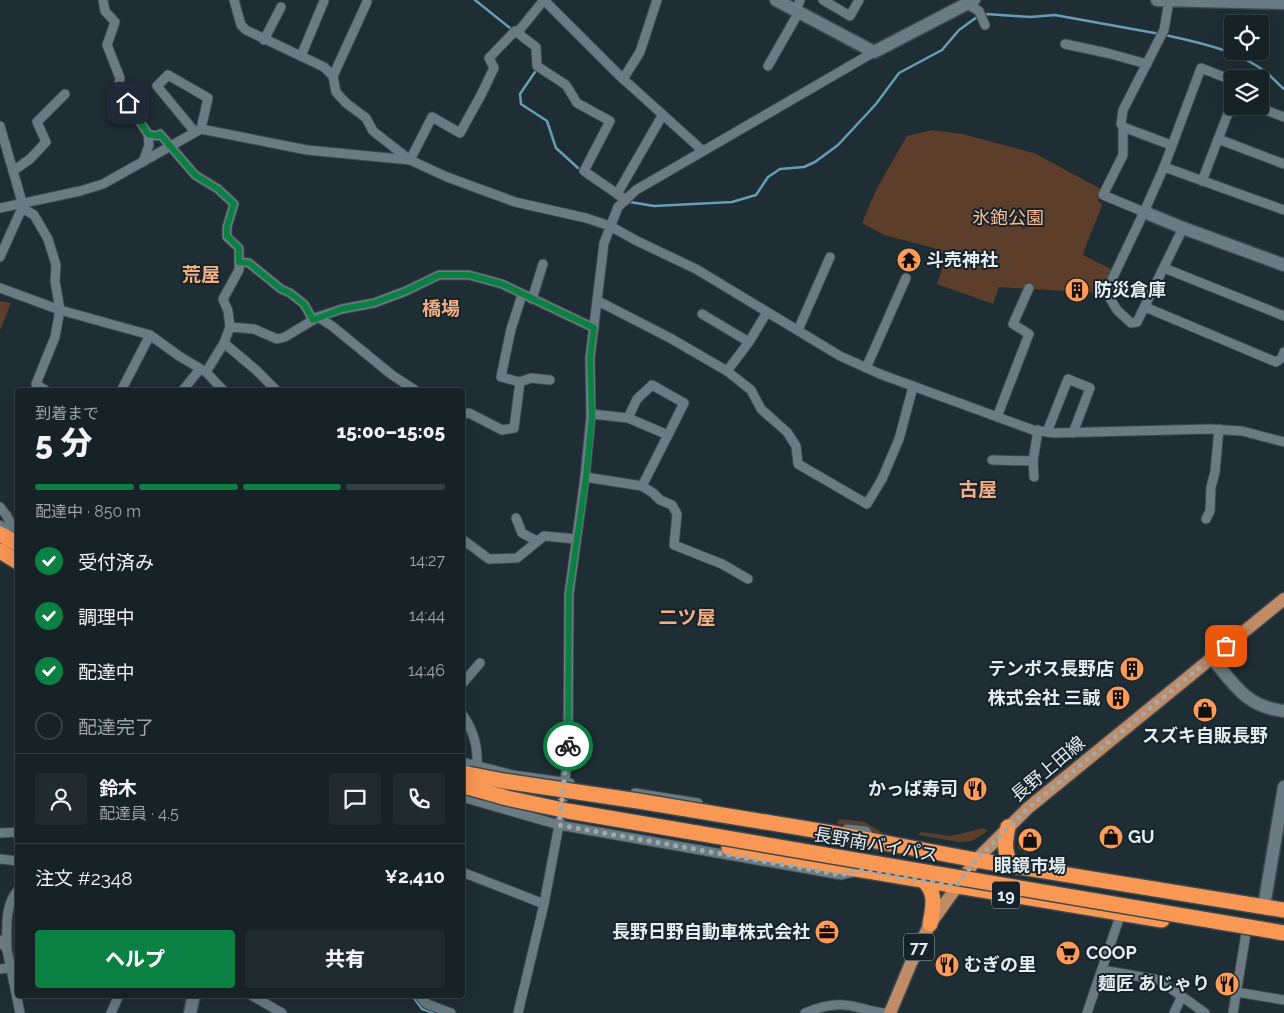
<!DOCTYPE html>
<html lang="ja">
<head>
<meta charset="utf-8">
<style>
	body { margin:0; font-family:Raleway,"Noto Sans JP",sans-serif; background:#202a2f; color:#f1f3f6; height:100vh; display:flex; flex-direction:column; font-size:19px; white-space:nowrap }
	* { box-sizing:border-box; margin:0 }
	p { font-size:16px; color:#9ea4a7 }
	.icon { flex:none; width:28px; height:28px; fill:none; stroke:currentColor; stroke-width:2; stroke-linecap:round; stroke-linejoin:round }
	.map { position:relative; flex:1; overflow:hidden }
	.panel { position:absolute; left:15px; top:388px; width:450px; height:610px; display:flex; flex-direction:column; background:#172227; border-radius:5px; box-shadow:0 5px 20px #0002,0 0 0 1px #363f44 }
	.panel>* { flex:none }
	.fabs { position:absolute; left:1224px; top:15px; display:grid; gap:10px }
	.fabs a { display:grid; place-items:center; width:45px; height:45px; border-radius:5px; background:#172227; box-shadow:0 5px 20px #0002,0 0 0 1px #363f44; font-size:25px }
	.pin { position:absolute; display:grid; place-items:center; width:42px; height:42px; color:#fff; margin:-21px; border-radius:10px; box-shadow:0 2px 8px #0006 }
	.courier { position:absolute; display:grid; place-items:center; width:50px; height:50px; margin:-25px; border:4px solid #0b8043; border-radius:50%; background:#fff; color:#222; box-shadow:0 1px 6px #0007 }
	.head em { font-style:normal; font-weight:800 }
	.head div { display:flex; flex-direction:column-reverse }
	.head { display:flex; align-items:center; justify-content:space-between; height:85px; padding:0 20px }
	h1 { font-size:32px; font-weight:800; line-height:38px }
	.bar { display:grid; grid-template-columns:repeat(4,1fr); gap:8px 5px; align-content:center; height:60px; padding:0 20px }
	.bar i { height:6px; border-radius:4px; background:#363f44 }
	.bar .active { background:#0b8043 }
	.bar p { grid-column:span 4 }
	.line { display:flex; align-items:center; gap:12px; padding:0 20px; border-top:1px solid #363f44 }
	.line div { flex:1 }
	.round { display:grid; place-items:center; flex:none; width:52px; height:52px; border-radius:5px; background:#202a2f }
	ol { padding:0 20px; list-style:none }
	li { display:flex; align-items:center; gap:15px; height:55px }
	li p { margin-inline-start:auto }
	li .icon { padding:5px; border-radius:50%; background:#0b8043; color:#fff; stroke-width:4 }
	li:last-child { color:#9ea4a7 }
	li i { width:28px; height:28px; border:2px solid #363f44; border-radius:50% }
	.button { display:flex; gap:10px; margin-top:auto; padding:10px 20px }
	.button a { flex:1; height:58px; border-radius:5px; background:#0b8043; color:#fff; font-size:20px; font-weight:800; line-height:58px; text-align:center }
	.button a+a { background:#202a2f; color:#f1f3f6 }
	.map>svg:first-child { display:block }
	.green { fill:#5d3e2a }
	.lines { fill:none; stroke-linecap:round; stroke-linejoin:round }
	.stream { stroke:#679eb6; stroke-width:2.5 }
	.street-casing { stroke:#3d494f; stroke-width:11 }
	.secondary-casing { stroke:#3d494f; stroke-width:15 }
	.primary-casing { stroke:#3d494f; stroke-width:15 }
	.highway-casing { stroke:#3d494f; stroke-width:18 }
	.street { stroke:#6a7b83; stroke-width:9 }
	.secondary { stroke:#6a7b83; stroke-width:12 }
	.primary { stroke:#c08c67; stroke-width:12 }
	.highway { stroke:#f99755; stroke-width:15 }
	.highway-bridge-casing { stroke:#3d494f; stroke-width:18; stroke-linecap:butt }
	.highway-bridge { stroke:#f99755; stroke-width:15 }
	.done { stroke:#9faaaf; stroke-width:5; stroke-dasharray:0 9 }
	.route { stroke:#0b8043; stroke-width:6 }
	.labels { text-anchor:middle; stroke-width:4; stroke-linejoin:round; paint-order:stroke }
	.shield { fill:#16232a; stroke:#a6b0b5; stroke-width:1 }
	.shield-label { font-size:16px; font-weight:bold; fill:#e4edf1 }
	.park-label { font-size:18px; fill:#ffbc93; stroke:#16232a }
	.poi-label { font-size:18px; font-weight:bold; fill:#e4edf1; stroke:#16232a; text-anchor:start }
	.street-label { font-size:18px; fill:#e4edf1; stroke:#16232a }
	.neighbourhood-label { font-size:19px; font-weight:bold; fill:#f3ae82; stroke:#16232a }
</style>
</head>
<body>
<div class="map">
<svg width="1284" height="1013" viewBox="0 0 1284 1013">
	<rect width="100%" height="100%" fill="#1f2d34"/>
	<g class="green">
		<path d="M 933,130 L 962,134 L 1034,153 L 1101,189 L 1098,201 L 1102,204 C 1097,222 1088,237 1083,255 L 1113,270 L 1100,293 L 999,287 L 993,304 L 937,284 L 946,256 L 934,248 L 884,235 L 862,223 L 877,188 L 907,136 Z"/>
		<polygon points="0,301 11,303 0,330"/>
		<polygon points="839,819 865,822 886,835 885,840 875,835 867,827 837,824"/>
		<polygon points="984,828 988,831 972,841 959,842 918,835 921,832 951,836"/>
		<polygon points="1021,836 1026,849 1026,854 1018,848 1018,837"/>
	</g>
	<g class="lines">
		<g class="stream">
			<polyline points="475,0 510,28"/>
			<path d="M 1165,35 C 1200,43 1238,50 1267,73 C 1273,78 1278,84 1284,89"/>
			<polyline points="535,72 520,94 521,104 547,121 556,148 578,168"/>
			<polyline points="630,202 654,206 732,202 756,195 768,177 780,169 804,167 815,162 838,145 876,104 899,73 942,50 959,30 977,17 987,14 1030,17 1055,15 1160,34"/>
			<polyline points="412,995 422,1009 435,1013"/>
		</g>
		<defs>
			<g id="street">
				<polyline points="103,0 105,11 115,22 107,45 120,78 118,88 148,134 149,145 143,162"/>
				<polyline points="234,0 241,25 246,30 324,67 333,76 336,92 346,103 366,118 373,131 410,160 432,117 460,133 481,95 494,68 489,58 515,31 536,47 537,66 566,85 577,103 610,121 584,171 626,200"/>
				<polyline points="823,0 850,16 859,0"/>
				<polyline points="967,4 979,11 985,25"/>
				<polyline points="796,10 800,0"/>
				<polyline points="517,33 544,0 621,77 703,151"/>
				<polyline points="264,40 281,7"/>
				<polyline points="1065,44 1107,53 1147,64"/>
				<polyline points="301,56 324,1"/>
				<polyline points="768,66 799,12"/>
				<polyline points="333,76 367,2"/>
				<polyline points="623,79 640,52 657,0"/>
				<polyline points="1260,105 1268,111 1284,117"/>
				<polyline points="0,126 22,202 22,208 0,257"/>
				<polyline points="1123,127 1171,145"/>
				<polyline points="195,132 157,86 168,75 208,98 201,129"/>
				<polyline points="148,134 157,136 160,134 195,175 218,189 234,204 227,227 227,237 239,248 239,270 223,299 228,311 230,327"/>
				<polyline points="1218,139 1284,164"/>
				<polyline points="1164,167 1284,210"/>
				<polyline points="13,171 30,159 46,142 37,122 65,94"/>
				<polyline points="1202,181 1232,103"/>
				<polyline points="617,194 662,116"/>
				<polyline points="0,208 80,191 103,184 201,129 307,150 410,160 447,177 515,202 586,218 610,226 637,241 696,269 840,356 880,374 1033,430 1054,433 1209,429 1242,431 1284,442"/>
				<polyline points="22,208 34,215 48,239 56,265 55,281 60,310 55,337 36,384 45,390"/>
				<polyline points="1144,212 1103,195 1123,155 1123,127 1121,124 1123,110 1164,30 1169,1"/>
				<polyline points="1183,228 1137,322 1131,323 1117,310 1106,292 1144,212 1164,167 1201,68 1229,79 1232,82"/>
				<polyline points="239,262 249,263 281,289 290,293 304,304 313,320"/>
				<polyline points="1164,268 1284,316"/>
				<polyline points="0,288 60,310 150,335 179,356 206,372 223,390"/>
				<polyline points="532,299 543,264"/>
				<polyline points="598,301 670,338 727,371 751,390 761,409 787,432 796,446 798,464 867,504 882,479 899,439 913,387"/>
				<polyline points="1145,307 1276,362 1282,358 1284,352"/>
				<polyline points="702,314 749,342"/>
				<polyline points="318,317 332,326 392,375 415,390"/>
				<polyline points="798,330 830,257"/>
				<polyline points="224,343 256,370 276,390"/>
				<polyline points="866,368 906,278"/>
				<polyline points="727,371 749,342 767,312"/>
				<polyline points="206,372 224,343 230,327 254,329 277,339 285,337 318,317 342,309 374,303 406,291 439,275 469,275 502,284 594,328"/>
				<polyline points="520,382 531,378 550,380"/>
				<polyline points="123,387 150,335"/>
				<polyline points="183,390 200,369"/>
				<polyline points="462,414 469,413 502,430 514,428 520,382 501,377 511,329 522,295"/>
				<polyline points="591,414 628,418 668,435 684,403 652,385 637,399 628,418"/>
				<polyline points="997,417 1029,334 1013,324 1029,288"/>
				<polyline points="1047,432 1068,379 1090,388 1073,433"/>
				<polyline points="992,460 1033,461 1038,430"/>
				<polyline points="1033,461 1034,477"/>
				<polyline points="585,477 642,486 653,493 660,500 672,505 677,514 674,545 722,564 748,579"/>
				<polyline points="642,486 668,435"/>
				<polyline points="0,507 7,516 12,526 9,530"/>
				<polyline points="516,518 522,533 537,541"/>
				<polyline points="1206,519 1210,511 1211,487 1215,472 1219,429"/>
				<polyline points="0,525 13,533"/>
				<polyline points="462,539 489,559 517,558 544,536 576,539"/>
				<polyline points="462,684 480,663"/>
				<path d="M 462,714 C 473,729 478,747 477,765"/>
				<polyline points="462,762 513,775 570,783"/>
				<polyline points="635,793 698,803"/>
				<polyline points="462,797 559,825 841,875 854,872"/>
				<polyline points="847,829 866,831 872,841"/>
				<polyline points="0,833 18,832"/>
				<polyline points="0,859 18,861"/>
				<polyline points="462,872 544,904"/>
				<polyline points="0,940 7,950 20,1013"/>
				<path d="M 7,950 C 7,930 4,905 18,890"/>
				<polyline points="0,969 18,967"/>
				<polyline points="1102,970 1159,980 1205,1013"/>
				<polyline points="1236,992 1284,1000"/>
				<polyline points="251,995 282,1013"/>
				<polyline points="419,995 427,1004 451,1013"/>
				<polyline points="111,1013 119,995"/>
				<polyline points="518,1013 544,904 559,825 565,782 568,746 569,594 585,477 591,416 590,358 604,243 618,207 636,190 874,52"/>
				<path d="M 805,1013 C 817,1008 830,1004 844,1005 C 859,1006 873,1013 888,1013"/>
				<polyline points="1087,1013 1121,913"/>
				<polyline points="1174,1013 1182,996"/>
				<polyline points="1233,1013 1246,933"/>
			</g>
			<g id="secondary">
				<polyline points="776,0 874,52 974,0"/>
				<polyline points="1157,0 1284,3"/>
				<polyline points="1144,212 1183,228 1284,265"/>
				<path d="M 1211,657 C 1234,684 1246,707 1284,711"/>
				<polyline points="1264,906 1284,787"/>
				<polyline points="190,1013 194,995"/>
			</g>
			<polyline id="primary" points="890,1013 911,963 930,924 976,860 1028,808 1284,599"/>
			<g id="highway">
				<polyline points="0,534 18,544"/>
				<polyline points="0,551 18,562"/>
				<path d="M 1008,827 C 1005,841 1003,854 1013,866"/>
				<polyline points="838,834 976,860 1284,910"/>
				<polyline points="729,848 1162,920"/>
				<path d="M 924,881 C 937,893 933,908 930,924"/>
			</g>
		</defs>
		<use href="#street" class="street-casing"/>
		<use href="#secondary" class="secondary-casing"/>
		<use href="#primary" class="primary-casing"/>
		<use href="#highway" class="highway-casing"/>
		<use href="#street" class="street"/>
		<use href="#secondary" class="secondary"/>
		<use href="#primary" class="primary"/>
		<use href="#highway" class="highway"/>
		<defs>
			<g id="highway-bridge">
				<polyline points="468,774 504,781 638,801 838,834"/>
				<polyline points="464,786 507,798 568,811 1284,933"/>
			</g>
		</defs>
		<use href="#highway-bridge" class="highway-bridge-casing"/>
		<use href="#highway-bridge" class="highway-bridge"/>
	</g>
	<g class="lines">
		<polyline class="done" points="568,746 559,825 841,875 859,870 956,886 976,860 1028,808 1226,646"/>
		<polyline class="route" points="128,103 148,134 157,136 160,134 195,175 218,189 234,204 227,227 227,236 239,248 239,262 249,263 281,289 290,293 304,304 313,320 342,309 374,303 406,291 439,275 469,275 502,284 594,328 590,358 592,416 586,477 569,594 568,746"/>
	</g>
	<defs>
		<symbol id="temple-disc" viewBox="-11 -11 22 22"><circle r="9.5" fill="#fe9b58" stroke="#16232a"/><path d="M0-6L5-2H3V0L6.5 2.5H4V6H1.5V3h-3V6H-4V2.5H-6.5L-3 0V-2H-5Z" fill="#111"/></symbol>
		<symbol id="building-disc" viewBox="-11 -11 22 22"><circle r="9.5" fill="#fe9b58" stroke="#16232a"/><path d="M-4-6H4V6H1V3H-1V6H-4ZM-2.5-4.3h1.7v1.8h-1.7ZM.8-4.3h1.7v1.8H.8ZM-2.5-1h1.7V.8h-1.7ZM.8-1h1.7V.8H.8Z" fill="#111"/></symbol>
		<symbol id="shop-disc" viewBox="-11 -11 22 22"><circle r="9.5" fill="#fe9b58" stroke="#16232a"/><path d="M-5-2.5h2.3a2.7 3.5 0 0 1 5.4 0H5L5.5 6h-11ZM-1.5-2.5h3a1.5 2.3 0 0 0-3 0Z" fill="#111"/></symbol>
		<symbol id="restaurant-disc" viewBox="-11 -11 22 22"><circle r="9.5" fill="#fe9b58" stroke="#16232a"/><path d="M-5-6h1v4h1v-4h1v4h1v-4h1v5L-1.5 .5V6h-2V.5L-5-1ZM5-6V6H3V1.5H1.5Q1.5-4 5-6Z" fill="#111"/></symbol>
		<symbol id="office-disc" viewBox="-11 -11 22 22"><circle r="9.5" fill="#fe9b58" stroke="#16232a"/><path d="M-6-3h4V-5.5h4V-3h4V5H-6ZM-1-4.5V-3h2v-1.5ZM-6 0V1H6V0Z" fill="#111"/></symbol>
		<symbol id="supermarket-disc" viewBox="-11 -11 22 22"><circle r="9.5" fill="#fe9b58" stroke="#16232a"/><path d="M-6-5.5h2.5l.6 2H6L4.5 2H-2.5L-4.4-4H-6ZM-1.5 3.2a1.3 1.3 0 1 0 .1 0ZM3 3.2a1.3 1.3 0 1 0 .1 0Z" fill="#111"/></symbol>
	</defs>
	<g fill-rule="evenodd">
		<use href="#temple-disc" x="895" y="246" width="28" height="28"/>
		<use href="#building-disc" x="1063" y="276" width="28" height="28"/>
		<use href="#building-disc" x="1118" y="655" width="28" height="28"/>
		<use href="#building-disc" x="1104" y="684" width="28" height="28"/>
		<use href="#shop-disc" x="1191" y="696" width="28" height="28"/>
		<use href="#restaurant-disc" x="961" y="775" width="28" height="28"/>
		<use href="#shop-disc" x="1097" y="823" width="28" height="28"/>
		<use href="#shop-disc" x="1016" y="826" width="28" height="28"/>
		<use href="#office-disc" x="813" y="918" width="28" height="28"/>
		<use href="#supermarket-disc" x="1054" y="939" width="28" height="28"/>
		<use href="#restaurant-disc" x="933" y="951" width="28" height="28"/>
		<use href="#restaurant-disc" x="1213" y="970" width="28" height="28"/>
	</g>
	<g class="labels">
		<g class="shield">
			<rect x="992" y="881.5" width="28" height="27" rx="4"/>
			<rect x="904" y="933.5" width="30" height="27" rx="4"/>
		</g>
		<g class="shield-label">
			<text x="1006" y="901">19</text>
			<text x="919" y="953">77</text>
		</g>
		<g class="park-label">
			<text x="1008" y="224">氷鉋公園</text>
		</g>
		<g class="poi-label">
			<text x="926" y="266">斗売神社</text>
			<text x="1094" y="296">防災倉庫</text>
			<text x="1114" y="675" text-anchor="end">テンポス長野店</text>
			<text x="1100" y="704" text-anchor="end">株式会社 三誠</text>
			<text x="1205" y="742" text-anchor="middle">スズキ自販長野</text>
			<text x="958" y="795" text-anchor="end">かっぱ寿司</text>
			<text x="1128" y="843">GU</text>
			<text x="1030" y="872" text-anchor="middle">眼鏡市場</text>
			<text x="810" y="938" text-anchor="end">長野日野自動車株式会社</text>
			<text x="1086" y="959">COOP</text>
			<text x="964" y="971">むぎの里</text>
			<text x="1210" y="990" text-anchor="end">麺匠 あじゃり</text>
		</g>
		<g class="street-label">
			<text transform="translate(1048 769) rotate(-40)" y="6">長野上田線</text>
			<text transform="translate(876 845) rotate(10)" y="6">長野南バイパス</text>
		</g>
		<g class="neighbourhood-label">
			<text x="201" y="281">荒屋</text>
			<text x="441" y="315">橋場</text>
			<text x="978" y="496">古屋</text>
			<text x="687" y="624">二ツ屋</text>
		</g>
	</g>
</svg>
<div class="fabs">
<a><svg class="icon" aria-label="locate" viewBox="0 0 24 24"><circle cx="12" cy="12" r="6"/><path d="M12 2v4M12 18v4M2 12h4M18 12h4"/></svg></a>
<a><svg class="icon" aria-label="layers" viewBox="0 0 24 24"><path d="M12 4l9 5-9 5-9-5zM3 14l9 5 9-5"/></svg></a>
</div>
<div class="pin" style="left:1226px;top:646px;background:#ea580c"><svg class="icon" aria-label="bag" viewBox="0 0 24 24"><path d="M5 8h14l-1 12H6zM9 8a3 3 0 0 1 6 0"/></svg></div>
<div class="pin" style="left:128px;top:103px;background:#1f2937"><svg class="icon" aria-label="home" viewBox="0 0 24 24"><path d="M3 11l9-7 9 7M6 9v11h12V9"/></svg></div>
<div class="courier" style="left:568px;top:746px"><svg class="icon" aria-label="bike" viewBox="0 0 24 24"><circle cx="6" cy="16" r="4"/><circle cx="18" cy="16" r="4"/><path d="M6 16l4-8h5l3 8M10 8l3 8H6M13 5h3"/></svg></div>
<section class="panel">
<div class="head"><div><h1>5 分</h1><p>到着まで</p></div><em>15:00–15:05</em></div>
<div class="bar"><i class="active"></i><i class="active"></i><i class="active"></i><i></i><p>配達中 · 850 m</p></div>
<ol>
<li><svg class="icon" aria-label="check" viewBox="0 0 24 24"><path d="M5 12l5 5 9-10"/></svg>受付済み<p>14:27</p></li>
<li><svg class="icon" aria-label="check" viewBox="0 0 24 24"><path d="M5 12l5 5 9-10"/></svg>調理中<p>14:44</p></li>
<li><svg class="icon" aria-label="check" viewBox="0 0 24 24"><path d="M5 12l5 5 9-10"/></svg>配達中<p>14:46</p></li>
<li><i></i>配達完了</li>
</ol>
<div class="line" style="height:90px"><a class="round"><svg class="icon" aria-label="person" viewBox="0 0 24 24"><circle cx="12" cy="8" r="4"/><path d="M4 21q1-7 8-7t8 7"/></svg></a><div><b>鈴木</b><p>配達員 · 4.5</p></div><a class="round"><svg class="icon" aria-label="chat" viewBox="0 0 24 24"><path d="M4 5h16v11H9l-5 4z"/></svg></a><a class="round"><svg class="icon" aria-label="phone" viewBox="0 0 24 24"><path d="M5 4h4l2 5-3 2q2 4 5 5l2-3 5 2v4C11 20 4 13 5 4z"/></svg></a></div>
<div class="line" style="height:65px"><div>注文 #2348</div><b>¥2,410</b></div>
<div class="button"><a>ヘルプ</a><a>共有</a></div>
</section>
</div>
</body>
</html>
